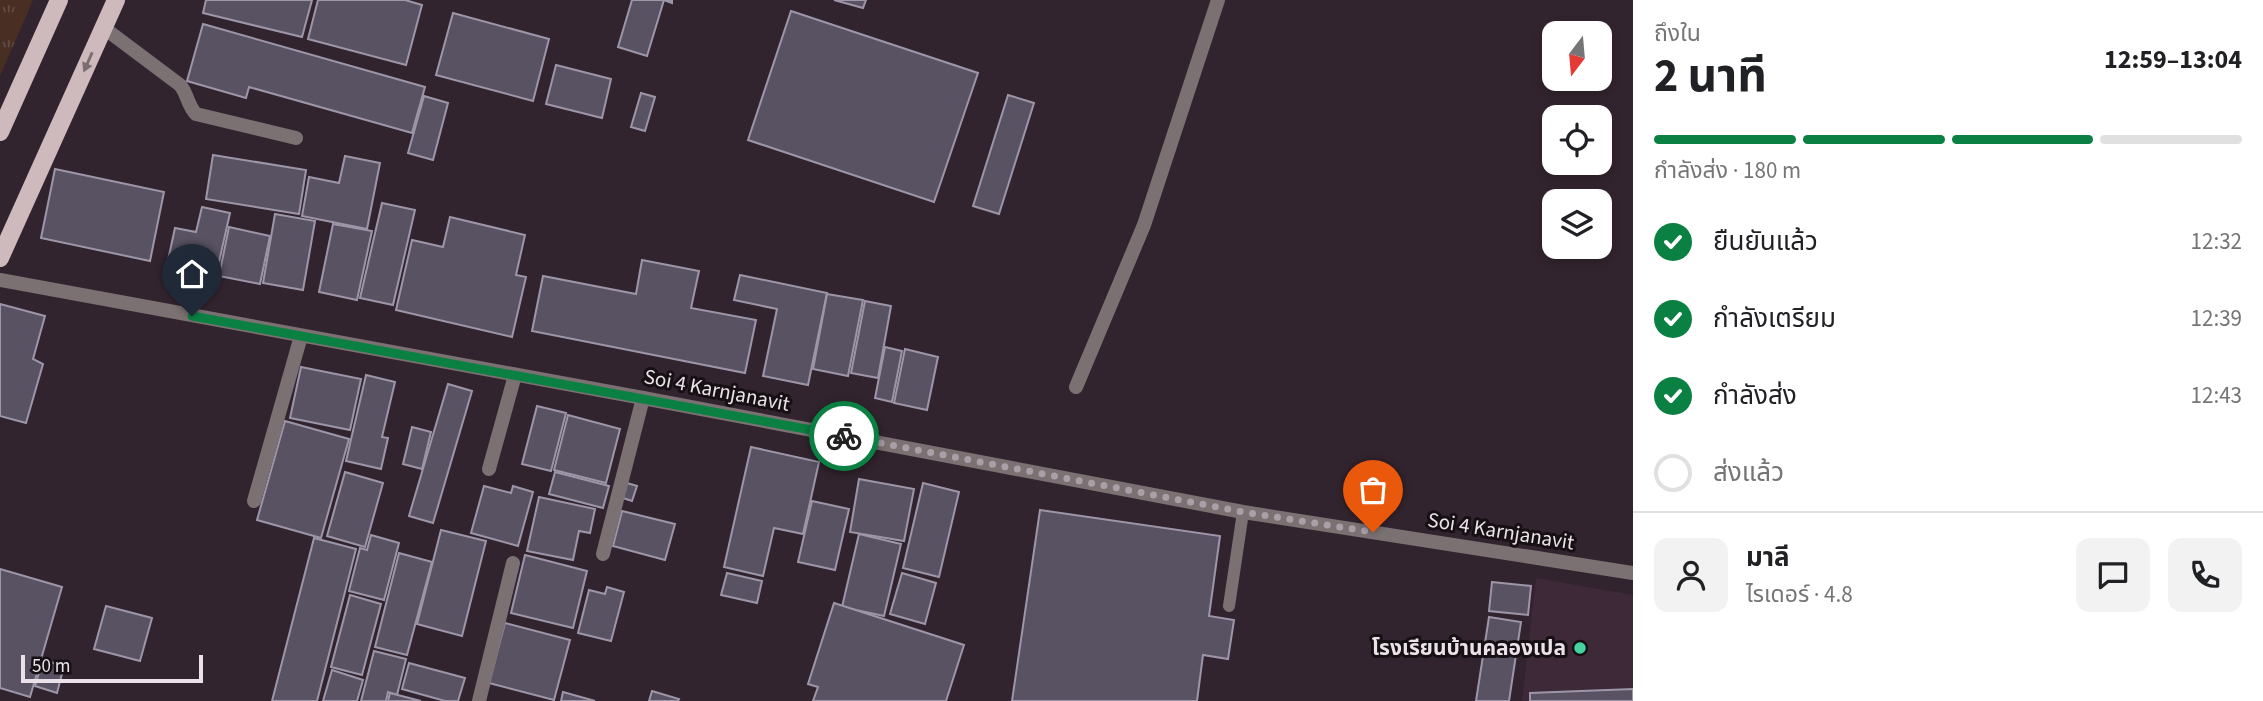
<!DOCTYPE html>
<html lang="th">
<head>
<meta charset="utf-8">
<style>
	body { margin:0; font-family:"Source Sans 3","Noto Sans Thai",sans-serif; background:#f2f2f2; color:#202124; height:100vh; display:flex; flex-direction:column; font-size:26px; white-space:nowrap }
	* { box-sizing:border-box; margin:0 }
	p { font-size:23px; color:#757577 }
	.icon { flex:none; width:38px; height:38px; fill:none; stroke:currentColor; stroke-width:2; stroke-linecap:round; stroke-linejoin:round }
	.map { position:relative; flex:1; overflow:hidden }
	.drawer { display:flex; flex-direction:column; background:#fff; width:630px }
	.drawer>* { flex:none }
	.needle { width:46px; rotate:196deg }
	.buttons { position:absolute; left:1542px; top:21px; display:grid; gap:14px }
	.buttons a { display:grid; place-items:center; width:70px; height:70px; border-radius:14px; background:#fff; box-shadow:0 4px 10px #0003; font-size:35px }
	.scale { position:absolute; left:21px; bottom:18px; width:182px; box-sizing:border-box; padding-left:7px; border:4px solid #ebe1e8; border-top:0; font-size:19px; line-height:24px; white-space:nowrap; color:#ebe1e8; -webkit-text-stroke:5px #161014; paint-order:stroke }
	.pin { position:absolute; display:grid; place-items:center; width:60px; height:60px; color:#fff; margin:-72px -30px; border-radius:50% 50% 50% 0; rotate:-45deg; box-shadow:0 0 7px #0007 }
	.pin .icon { rotate:45deg }
	.courier { position:absolute; display:grid; place-items:center; width:70px; height:70px; margin:-35px; border:5px solid #0b8043; border-radius:50%; background:#fff; color:#222; box-shadow:0 2px 9px #0007 }
	.overview em { font-style:normal; font-weight:700 }
	.overview div { display:flex; flex-direction:column-reverse }
	.overview { display:flex; align-items:center; justify-content:space-between; height:119px; padding:0 21px }
	h1 { font-size:46px; font-weight:700; line-height:52px }
	.bar { display:grid; grid-template-columns:repeat(4,1fr); gap:10px 7px; align-content:center; height:84px; padding:0 21px }
	.bar i { height:9px; border-radius:5px; background:#e0e0e0 }
	.bar .on { background:#0b8043 }
	.bar p { grid-column:span 4 }
	.line { display:flex; align-items:center; gap:18px; padding:0 21px; border-top:2px solid #e0e0e0 }
	.line div { flex:1 }
	.round { display:grid; place-items:center; flex:none; width:74px; height:74px; border-radius:14px; background:#f2f2f2 }
	ol { padding:0 21px; list-style:none }
	li { display:flex; align-items:center; gap:21px; height:77px }
	li p { margin-inline-start:auto }
	li .icon { padding:7px; border-radius:50%; background:#0b8043; color:#fff; stroke-width:4 }
	li:last-child { color:#757577 }
	li i { width:38px; height:38px; border:4px solid #e0e0e0; border-radius:50% }
	main { display:flex; flex:1; min-height:0 }
	.map>svg:first-child { display:block }
	.built { fill:#3d2938 }
	.grass { fill:url(#grass-tufts) }
	.building { fill:#585262; stroke:#9d96a9; stroke-width:2 }
	.lines { fill:none; stroke-linecap:round; stroke-linejoin:round }
	.service { stroke:#7b7172; stroke-width:12 }
	.minor { stroke:#7b7172; stroke-width:14 }
	.tertiary { stroke:#7b7172; stroke-width:14 }
	.primary { stroke:#cebabc; stroke-width:18 }
	.oneway { fill:#7b6e70 }
	.done { stroke:#aa9fa7; stroke-width:7; stroke-dasharray:0 12.6 }
	.route { stroke:#0b8043; stroke-width:9 }
	.poi-dot { fill:#43d4a0; stroke:#161014; stroke-width:2.5 }
	.labels { text-anchor:middle; stroke-width:6; stroke-linejoin:round; paint-order:stroke }
	.street-label { font-size:21px; fill:#ebe1e8; stroke:#161014 }
	.poi-label { font-size:21px; font-weight:bold; fill:#ebe1e8; stroke:#161014; text-anchor:end }
</style>
</head>
<body>
<main>
<div class="map">
<svg width="1633" height="701" viewBox="0 0 1633 701">
	<defs>
		<pattern id="grass-tufts" width="24" height="20" patternUnits="userSpaceOnUse" patternTransform="scale(1.75)"><rect width="24" height="20" fill="#482e23"/><path d="M3 7l-1-3M5 7V3M7 7l1-3M15 17l-1-3M17 17v-4M19 17l1-3" fill="none" stroke="#634c43"/></pattern>
	</defs>
	<rect width="100%" height="100%" fill="#32242e"/>
	<polygon class="built" points="1536,578 1633,595 1633,701 1522,701"/>
	<polygon class="grass" points="0,0 33,0 0,76"/>
	<g class="building">
		<polygon points="206,0 312,0 302,37 203,13"/>
		<polygon points="318,0 405,0 422,5 406,65 308,39"/>
		<polygon points="632,0 672,0 672,3 664,0 647,56 618,47"/>
		<polygon points="834,0 866,0 863,8"/>
		<polygon points="791,11 978,73 934,202 748,140"/>
		<polygon points="453,13 549,39 533,101 436,75"/>
		<polygon points="203,24 425,87 412,133 249,87 246,98 187,81"/>
		<polygon points="556,65 611,79 602,118 546,104"/>
		<polygon points="641,93 655,97 645,131 631,127"/>
		<polygon points="1008,95 1034,103 999,214 973,206"/>
		<polygon points="424,96 448,103 433,160 408,153"/>
		<polygon points="213,155 306,170 299,214 206,199"/>
		<polygon points="345,156 380,163 367,229 302,216 309,177 339,183"/>
		<polygon points="55,169 164,192 150,261 41,238"/>
		<polygon points="382,203 415,210 393,305 360,298"/>
		<polygon points="202,207 230,213 215,280 166,269 175,228 196,232"/>
		<polygon points="275,214 315,221 303,290 263,283"/>
		<polygon points="450,217 525,235 516,275 526,277 512,337 396,310 412,240 443,247"/>
		<polygon points="333,224 372,231 357,300 319,292"/>
		<polygon points="229,227 270,236 260,284 219,276"/>
		<polygon points="642,260 699,271 691,308 756,320 745,373 532,331 543,276 636,294"/>
		<polygon points="740,275 827,293 808,385 763,376 777,309 734,300"/>
		<polygon points="827,294 863,300 848,376 813,369"/>
		<polygon points="865,301 891,306 878,378 851,373"/>
		<polygon points="0,304 45,316 33,359 43,364 26,423 0,416"/>
		<polygon points="885,347 902,351 892,402 875,398"/>
		<polygon points="905,349 938,357 927,410 894,403"/>
		<polygon points="301,367 361,379 350,430 290,418"/>
		<polygon points="366,375 395,382 382,437 388,438 381,469 346,461"/>
		<polygon points="448,384 472,391 433,523 409,516"/>
		<polygon points="537,406 566,413 551,471 522,464"/>
		<polygon points="568,415 620,429 606,483 554,470"/>
		<polygon points="285,421 349,439 321,538 257,520"/>
		<polygon points="412,427 431,432 422,469 403,464"/>
		<polygon points="751,447 819,462 803,534 774,528 763,576 724,567"/>
		<polygon points="345,472 383,483 365,547 327,536"/>
		<polygon points="555,472 609,486 603,508 549,494"/>
		<polygon points="859,479 914,489 904,541 850,532"/>
		<polygon points="627,483 637,486 632,501 623,498"/>
		<polygon points="923,483 959,492 939,577 903,568"/>
		<polygon points="484,486 511,493 513,486 533,492 518,546 471,533"/>
		<polygon points="539,497 595,509 590,533 579,531 573,560 527,551"/>
		<polygon points="812,501 849,509 835,570 798,562"/>
		<polygon points="1040,510 1220,536 1209,616 1234,620 1228,659 1203,655 1197,701 1012,701"/>
		<polygon points="622,511 675,524 665,560 613,546"/>
		<polygon points="441,530 486,541 462,636 417,624"/>
		<polygon points="859,534 901,544 884,616 842,607"/>
		<polygon points="371,535 399,543 384,600 349,591 360,548 367,550"/>
		<polygon points="314,538 356,549 317,701 272,701"/>
		<polygon points="399,553 432,562 407,655 375,647"/>
		<polygon points="525,555 587,571 573,628 511,613"/>
		<polygon points="0,569 62,587 30,697 0,688"/>
		<polygon points="727,573 762,581 757,603 721,595"/>
		<polygon points="902,573 936,583 925,624 890,614"/>
		<polygon points="1492,582 1531,586 1528,615 1489,611"/>
		<polygon points="607,587 624,592 611,641 578,633 589,590 605,594"/>
		<polygon points="350,595 381,604 362,675 331,667"/>
		<polygon points="834,603 964,645 946,701 813,701 818,687 808,684"/>
		<polygon points="106,606 152,618 140,661 94,649"/>
		<polygon points="1489,617 1521,622 1509,701 1476,701"/>
		<polygon points="505,623 570,640 554,700 489,683"/>
		<polygon points="374,651 406,659 397,695 388,692 386,701 361,701"/>
		<polygon points="43,660 64,666 57,693 35,686"/>
		<polygon points="409,663 465,678 458,701 445,701 402,689"/>
		<polygon points="332,670 363,680 357,701 323,701"/>
		<polygon points="1633,689 1633,701 1530,701 1530,693"/>
		<polygon points="652,691 679,699 678,701 649,701"/>
		<polygon points="563,692 595,701 561,701"/>
		<polygon points="390,693 421,701 388,701"/>
	</g>
	<g class="lines">
		<polyline class="service" points="1229,606 1243,512"/>
		<g class="minor">
			<path d="M 104,28 L 180,85 C 188,94 187,105 196,114 L 296,138"/>
			<polyline points="1076,387 1144,225 1218,0"/>
			<polyline points="489,469 515,375"/>
			<polyline points="254,501 301,336"/>
			<polyline points="603,554 643,398"/>
			<polyline points="479,701 513,563"/>
		</g>
		<polyline class="tertiary" points="0,280 643,398 1243,512 1633,573"/>
		<g class="primary">
			<polyline points="0,132 59,0"/>
			<polyline points="0,258 116,0"/>
		</g>
	</g>
	<defs><path id="oneway-solid" d="M-6-.8H1V-3.2L6.5 0L1 3.2V.8H-6Z" transform="scale(1.75)"/></defs>
	<use class="oneway" href="#oneway-solid" transform="translate(88 62) rotate(114)"/>
	<g class="lines">
		<polyline class="done" points="844,436 1243,512 1373,532"/>
		<polyline class="route" points="192,316 844,436"/>
	</g>
	<circle class="poi-dot" cx="1580" cy="648" r="7"/>
	<g class="labels">
		<g class="street-label">
			<text transform="translate(717 390) rotate(11)" y="7">Soi 4 Karnjanavit</text>
			<text transform="translate(1501 531) rotate(9)" y="7">Soi 4 Karnjanavit</text>
		</g>
		<g class="poi-label">
			<text x="1566" y="655">โรงเรียนบ้านคลองเปล</text>
		</g>
	</g>
</svg>
<div class="buttons">
<a><svg class="needle" viewBox="-14 -14 28 28"><path d="M0-13l5 13h-10z" fill="#e53935"/><path d="M0 13l5-13h-10z" fill="#757577"/></svg></a>
<a><svg class="icon" aria-label="locate" viewBox="0 0 24 24"><circle cx="12" cy="12" r="6"/><path d="M12 2v4M12 18v4M2 12h4M18 12h4"/></svg></a>
<a><svg class="icon" aria-label="layers" viewBox="0 0 24 24"><path d="M12 4l9 5-9 5-9-5zM3 14l9 5 9-5"/></svg></a>
</div>
<div class="scale">50 m</div>
<div class="pin" style="left:1373px;top:532px;background:#ea580c"><svg class="icon" aria-label="bag" viewBox="0 0 24 24"><path d="M5 8h14l-1 12H6zM9 8a3 3 0 0 1 6 0"/></svg></div>
<div class="pin" style="left:192px;top:316px;background:#1f2937"><svg class="icon" aria-label="home" viewBox="0 0 24 24"><path d="M3 11l9-7 9 7M6 9v11h12V9"/></svg></div>
<div class="courier" style="left:844px;top:436px"><svg class="icon" aria-label="bike" viewBox="0 0 24 24"><circle cx="6" cy="16" r="4"/><circle cx="18" cy="16" r="4"/><path d="M6 16l4-8h5l3 8M10 8l3 8H6M13 5h3"/></svg></div>
</div>
<section class="drawer">
<div class="overview"><div><h1>2 นาที</h1><p>ถึงใน</p></div><em>12:59–13:04</em></div>
<div class="bar"><i class="on"></i><i class="on"></i><i class="on"></i><i></i><p>กำลังส่ง · 180 m</p></div>
<ol>
<li><svg class="icon" aria-label="check" viewBox="0 0 24 24"><path d="M5 12l5 5 9-10"/></svg>ยืนยันแล้ว<p>12:32</p></li>
<li><svg class="icon" aria-label="check" viewBox="0 0 24 24"><path d="M5 12l5 5 9-10"/></svg>กำลังเตรียม<p>12:39</p></li>
<li><svg class="icon" aria-label="check" viewBox="0 0 24 24"><path d="M5 12l5 5 9-10"/></svg>กำลังส่ง<p>12:43</p></li>
<li><i></i>ส่งแล้ว</li>
</ol>
<div class="line" style="height:126px"><a class="round"><svg class="icon" aria-label="person" viewBox="0 0 24 24"><circle cx="12" cy="8" r="4"/><path d="M4 21q1-7 8-7t8 7"/></svg></a><div><b>มาลี</b><p>ไรเดอร์ · 4.8</p></div><a class="round"><svg class="icon" aria-label="chat" viewBox="0 0 24 24"><path d="M4 5h16v11H9l-5 4z"/></svg></a><a class="round"><svg class="icon" aria-label="phone" viewBox="0 0 24 24"><path d="M5 4h4l2 5-3 2q2 4 5 5l2-3 5 2v4C11 20 4 13 5 4z"/></svg></a></div>
</section>
</main>
</body>
</html>
